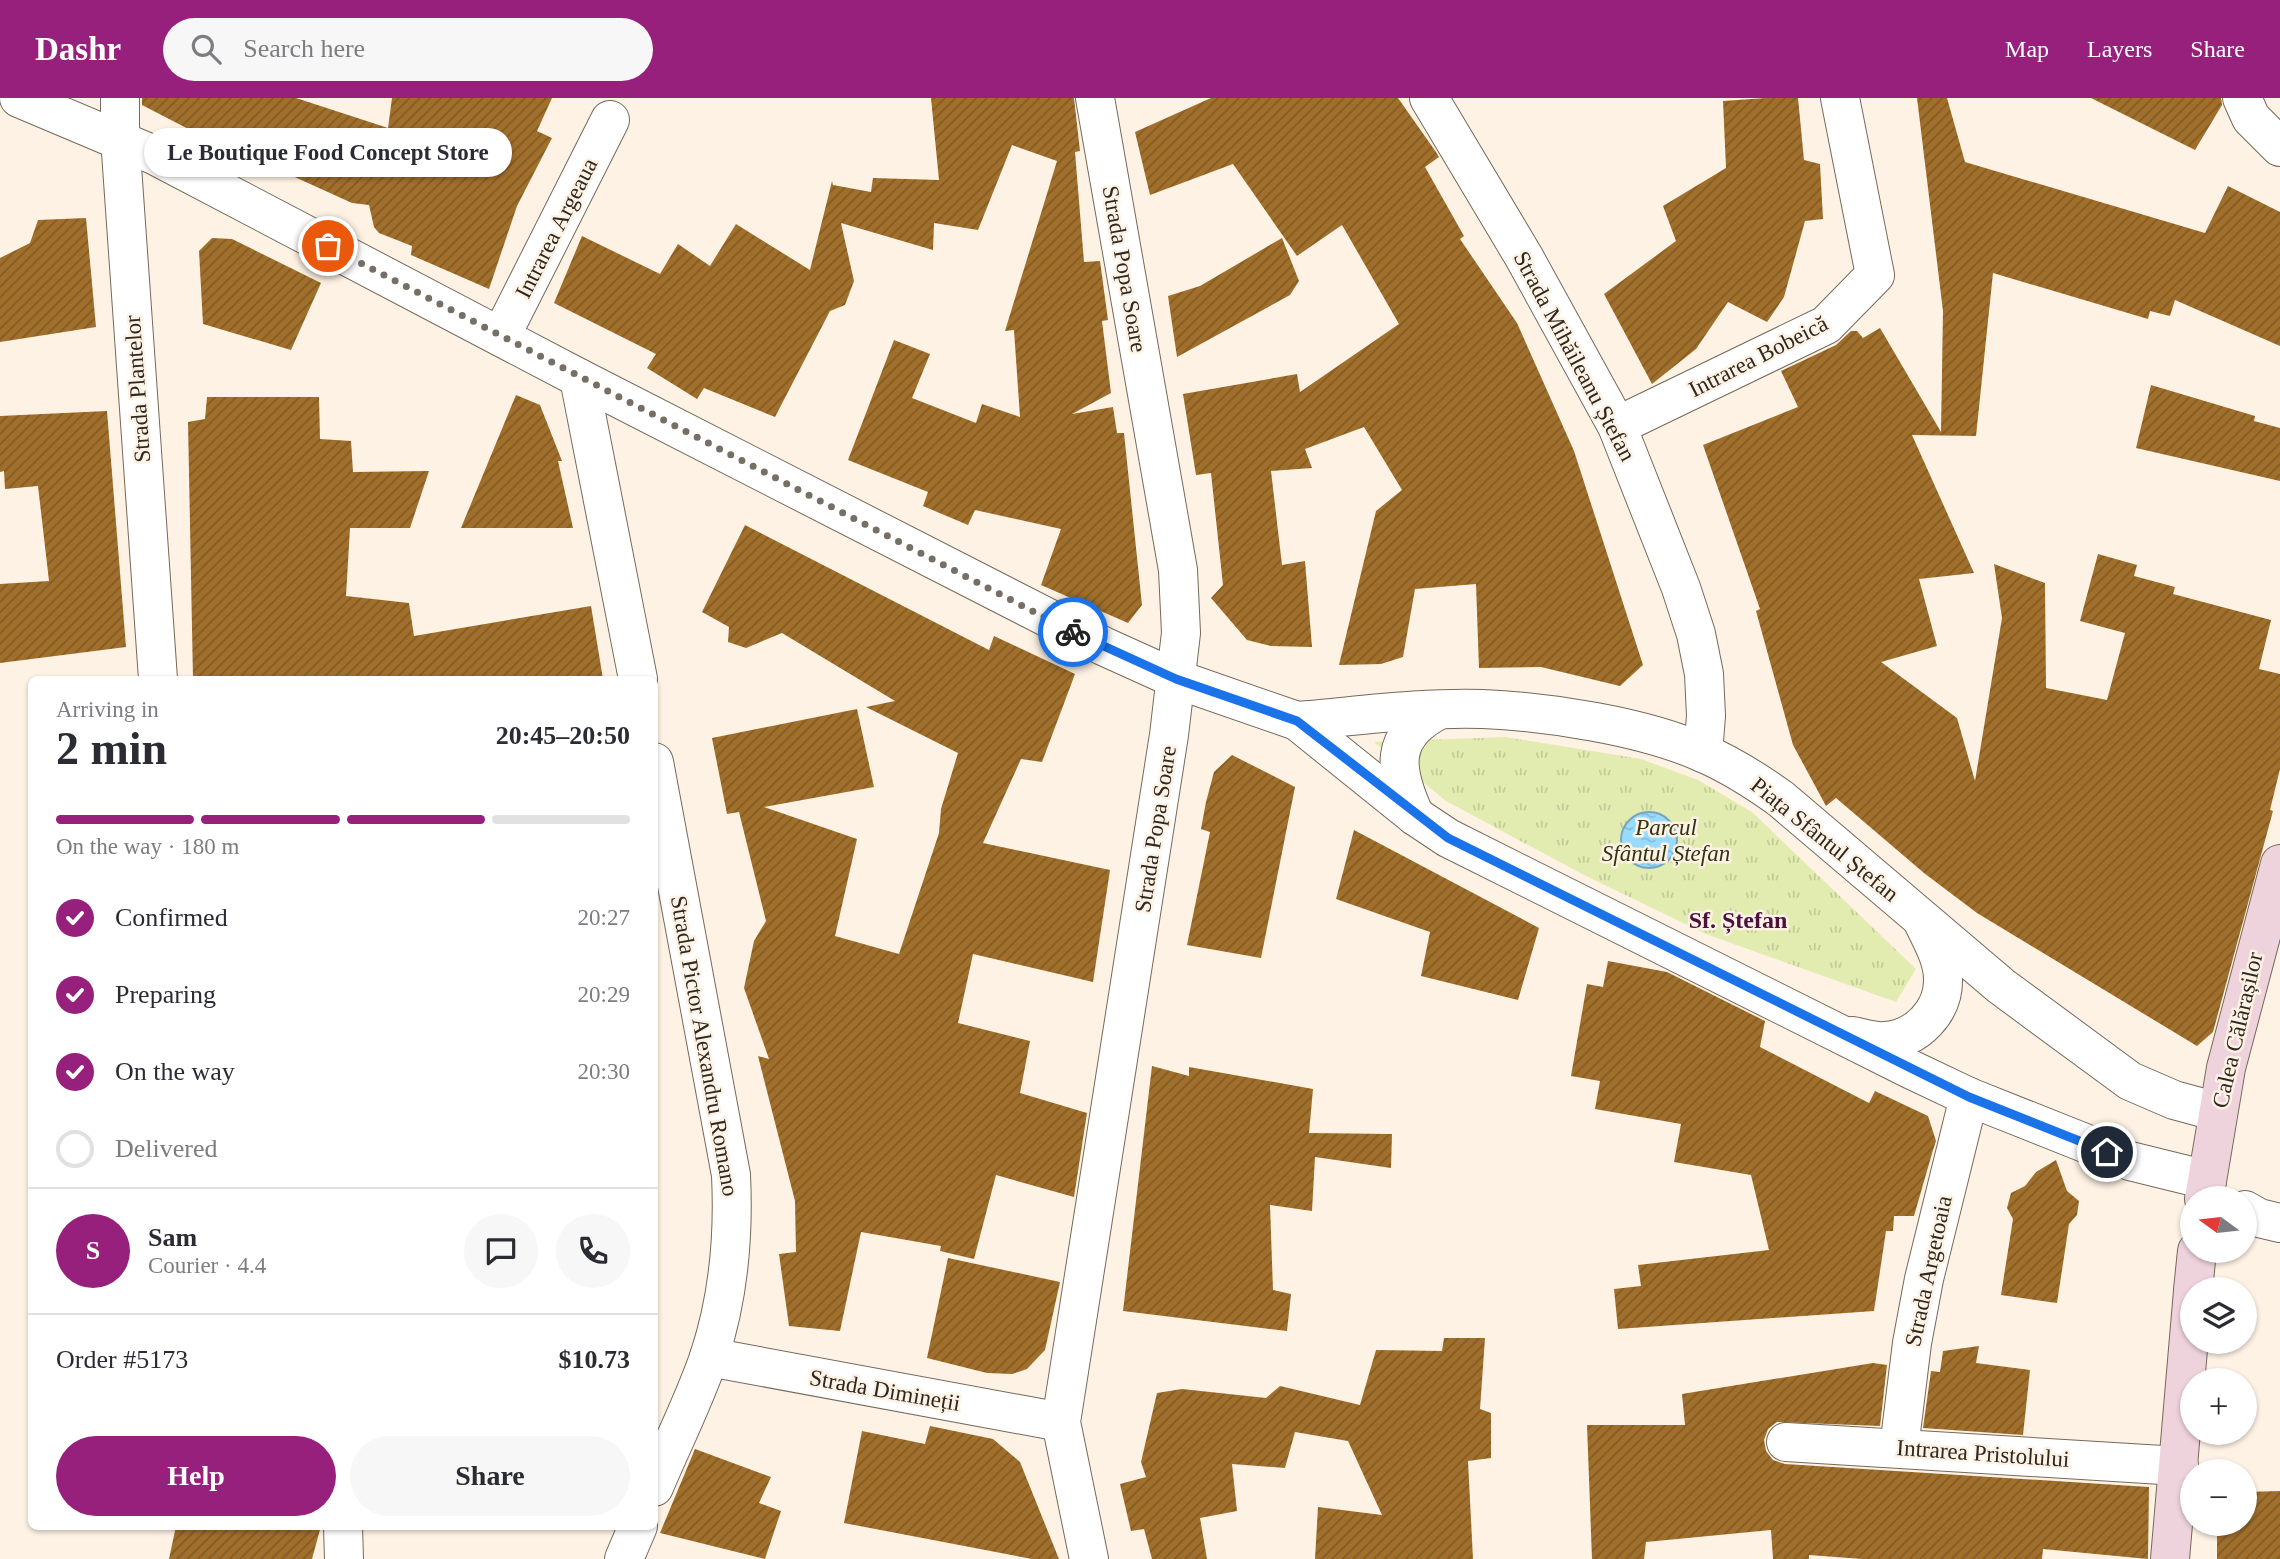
<!DOCTYPE html>
<html lang="en">
<head>
<meta charset="utf-8">
<style>
	body { margin:0; font-family:Georgia,serif; background:#f7f7f7; color:#2b2b33; height:100vh; display:flex; flex-direction:column; font-size:26px; white-space:nowrap }
	* { box-sizing:border-box; margin:0 }
	p { font-size:23px; color:#7c7c81 }
	.icon { flex:none; width:38px; height:38px; fill:none; stroke:currentColor; stroke-width:2; stroke-linecap:round; stroke-linejoin:round }
	.map { position:relative; flex:1; overflow:hidden }
	.panel { position:absolute; left:28px; top:578px; width:630px; height:854px; display:flex; flex-direction:column; background:#fff; border-radius:10px; box-shadow:0 2px 5px #0004 }
	.panel>* { flex:none }
	.needle { width:46px; rotate:285deg }
	.buttons { position:absolute; left:2180px; top:1088px; display:grid; gap:14px }
	.buttons a { display:grid; place-items:center; width:77px; height:77px; border-radius:50%; background:#fff; box-shadow:0 2px 5px #0004; font-size:35px }
	.pin { position:absolute; display:grid; place-items:center; width:60px; height:60px; color:#fff; margin:-30px; border:4px solid #fff; border-radius:50%; box-shadow:0 2px 7px #0007 }
	.courier { position:absolute; display:grid; place-items:center; width:70px; height:70px; margin:-35px; border:5px solid #1a73e8; border-radius:50%; background:#fff; color:#222; box-shadow:0 2px 9px #0007 }
	.bubble { position:absolute; height:49px; border-radius:24px; background:#fff; box-shadow:0 2px 5px #0004; font-size:23px; font-weight:700; line-height:49px; text-align:center }
	.overview em { font-style:normal; font-weight:700 }
	.overview div { display:flex; flex-direction:column-reverse }
	.overview { display:flex; align-items:center; justify-content:space-between; height:119px; padding:0 28px }
	h1 { font-size:46px; font-weight:700; line-height:52px }
	.bar { display:grid; grid-template-columns:repeat(4,1fr); gap:10px 7px; align-content:center; height:84px; padding:0 28px }
	.bar i { height:9px; border-radius:5px; background:#e1e1e2 }
	.bar .on { background:#96207c }
	.bar p { grid-column:span 4 }
	.line { display:flex; align-items:center; gap:18px; padding:0 28px; border-top:2px solid #e1e1e2 }
	.line div { flex:1 }
	.round { display:grid; place-items:center; flex:none; width:74px; height:74px; border-radius:37px; background:#f7f7f7 }
	ol { padding:0 28px; list-style:none }
	li { display:flex; align-items:center; gap:21px; height:77px }
	li p { margin-inline-start:auto }
	li .icon { padding:7px; border-radius:50%; background:#96207c; color:#fff; stroke-width:4 }
	li:last-child { color:#7c7c81 }
	li i { width:38px; height:38px; border:4px solid #e1e1e2; border-radius:50% }
	.action { display:flex; gap:14px; margin-top:auto; padding:14px 28px }
	.action a { flex:1; height:80px; border-radius:42px; background:#96207c; color:#fff; font-size:28px; font-weight:700; line-height:80px; text-align:center }
	.action a+a { background:#f7f7f7; color:#2b2b33 }
	header { display:flex; align-items:center; gap:42px; box-sizing:border-box; height:98px; padding:0 35px; background:#96207c; color:#fff }
	header strong { font-size:33px }
	nav { display:flex; gap:38px; margin-inline-start:auto; font-size:24px }
	.search { width:490px; height:63px; background:#f7f7f7; display:flex; align-items:center; gap:18px; box-sizing:border-box; padding:0 24px; border-radius:38px; color:#7c7c81; font-size:26px }
	.map>svg:first-child { display:block }
	.grass { fill:url(#grass-tufts) }
	.water { fill:url(#water-ripples); stroke:#79a5bc; stroke-width:2 }
	.building { fill:url(#building-hatch) }
	.lines { fill:none; stroke-linecap:round; stroke-linejoin:round }
	.minor-casing { stroke:#75695a; stroke-width:40 }
	.tertiary-casing { stroke:#75695a; stroke-width:40 }
	.secondary-casing { stroke:#75695a; stroke-width:40 }
	.minor { stroke:#fff; stroke-width:38 }
	.tertiary { stroke:#fff; stroke-width:38 }
	.secondary { stroke:#efd3dc; stroke-width:38 }
	.done { stroke:#766f65; stroke-width:7; stroke-dasharray:0 12.6 }
	.route { stroke:#1a73e8; stroke-width:9 }
	.labels { text-anchor:middle; stroke-width:5; stroke-linejoin:round; paint-order:stroke }
	.street-label { font-size:23px; fill:#2d2821; stroke:#fef2e4 }
	.park-label { font-size:23px; font-style:italic; fill:#313513; stroke:#fef2e4 }
	.neighbourhood-label { font-size:24px; font-weight:bold; fill:#49113c; stroke:#fef2e4 }
</style>
</head>
<body>
<header>
<strong>Dashr</strong>
<div class="search"><svg class="icon" aria-label="search" viewBox="0 0 24 24"><circle cx="10" cy="10" r="6"/><path d="M15 15l6 6"/></svg>Search here</div>
<nav><a>Map</a><a>Layers</a><a>Share</a></nav>
</header>
<div class="map">
<svg width="2280" height="1461" viewBox="0 0 2280 1461">
	<defs>
		<pattern id="grass-tufts" width="24" height="20" patternUnits="userSpaceOnUse" patternTransform="scale(1.75)"><rect width="24" height="20" fill="#e2ecb0"/><path d="M3 7l-1-3M5 7V3M7 7l1-3M15 17l-1-3M17 17v-4M19 17l1-3" fill="none" stroke="#c2ca97"/></pattern>
		<pattern id="water-ripples" width="26" height="14" patternUnits="userSpaceOnUse" patternTransform="scale(1.75)"><rect width="26" height="14" fill="#99dbfe"/><path d="M2 4q2-2 4 0t4 0M15 11q2-2 4 0t4 0" fill="none" stroke="#84bcd9"/></pattern>
		<pattern id="building-hatch" width="6" height="6" patternUnits="userSpaceOnUse" patternTransform="scale(1.75)"><rect width="6" height="6" fill="#a06f2b"/><path d="M-1 1l2-2M0 6l6-6M5 7l2-2" fill="none" stroke="#835b24"/></pattern>
	</defs>
	<rect width="100%" height="100%" fill="#fef2e4"/>
	<polygon class="grass" points="1505,639 1641,661 1698,682 1752,714 1916,871 1896,904 1706,836 1584,777 1446,703 1374,644"/>
	<circle class="water" cx="1649" cy="742" r="28"/>
	<g class="building">
		<polygon points="142,0 296,0 388,30 392,0 552,0 537,33 552,40 517,108 489,191 411,157 412,148 379,135 374,129 369,107 352,105 229,49 227,51 142,7"/>
		<polygon points="931,0 1074,0 1080,53 1075,54 1084,164 1100,163 1108,222 1102,223 1111,295 1072,316 1113,309 1117,335 1124,335 1142,507 1128,525 1041,487 1061,431 975,412 968,427 923,408 928,394 848,362 894,242 930,256 912,300 976,325 982,306 1020,319 1014,232 1005,233 1057,63 1012,47 978,132 934,125 933,152 841,125 854,183 845,207 830,213 775,319 704,290 697,301 647,270 656,256 554,205 582,138 660,176 678,146 710,168 736,126 810,172 832,83 833,87 871,94 873,80 939,82"/>
		<polygon points="1211,0 1398,0 1436,54 1439,59 1425,69 1464,138 1460,141 1517,225 1574,353 1643,567 1620,588 1541,569 1479,570 1476,486 1415,491 1403,559 1381,566 1339,567 1376,413 1402,392 1364,329 1305,351 1312,370 1271,373 1282,467 1305,463 1312,549 1271,548 1247,542 1211,500 1223,487 1211,375 1196,377 1183,296 1297,276 1300,294 1399,226 1342,127 1297,158 1233,66 1150,97 1135,34"/>
		<polygon points="1766,0 1798,0 1804,62 1820,66 1823,121 1805,123 1784,199 1767,224 1728,204 1696,251 1652,286 1604,196 1676,143 1663,108 1726,70 1723,3"/>
		<polygon points="1917,0 1947,0 1965,64 2205,135 2228,88 2280,114 2280,248 2175,202 2170,218 2150,213 2148,221 1993,175 1976,338 1912,337 1974,475 1919,481 1937,548 1881,564 1957,620 1975,683 2002,520 1994,466 2045,485 2046,590 2107,602 2125,535 2080,523 2098,456 2137,467 2134,478 2175,489 2173,496 2271,522 2259,571 2280,576 2280,671 2270,712 2273,713 2213,934 2197,948 1977,815 1924,775 1836,700 1826,708 1793,647 1756,513 1760,511 1703,347 1798,309 1781,273 1836,247 1851,233 1857,233 1863,240 1880,230 1941,334 1943,213"/>
		<polygon points="2091,0 2221,0 2222,7 2195,52"/>
		<polygon points="86,120 96,229 0,244 0,160 30,145 38,122"/>
		<polygon points="212,140 232,141 321,185 291,252 203,226 199,153"/>
		<polygon points="1282,140 1299,183 1290,197 1177,259 1168,198 1200,188"/>
		<polygon points="2151,287 2255,318 2254,323 2280,330 2280,383 2136,350"/>
		<polygon points="516,297 540,307 562,363 558,363 573,430 461,430"/>
		<polygon points="207,299 319,299 320,341 351,343 353,374 429,373 410,430 350,430 346,498 409,505 414,538 591,508 603,581 193,581 188,324 205,321"/>
		<polygon points="107,313 126,549 0,565 0,486 49,483 38,388 5,391 4,373 0,374 0,318"/>
		<polygon points="745,427 989,552 994,538 1075,576 1042,664 1021,661 983,745 1110,772 1093,884 973,856 958,925 1030,943 1020,995 1087,1015 1074,1099 996,1077 974,1161 940,1153 941,1148 861,1134 840,1233 789,1228 779,1156 796,1154 795,1103 758,958 769,961 744,890 754,843 766,823 739,714 727,716 712,640 857,611 874,689 764,709 857,741 835,838 899,856 939,735 941,711 958,655 866,609 895,603 782,535 746,550 728,544 729,529 702,514"/>
		<polygon points="1232,657 1295,689 1261,860 1187,847 1210,734 1201,731 1206,704 1214,674"/>
		<polygon points="1354,732 1539,830 1518,902 1421,878 1430,834 1336,801"/>
		<polygon points="1608,863 1667,874 1765,923 1760,949 1869,1005 1875,993 1928,1018 1936,1043 1933,1052 1914,1118 1894,1118 1893,1133 1886,1133 1874,1213 1618,1231 1614,1191 1641,1188 1638,1167 1769,1152 1751,1077 1674,1064 1681,1026 1595,1011 1600,983 1571,978 1587,886 1603,889"/>
		<polygon points="1152,968 1189,978 1189,969 1313,991 1309,1035 1392,1036 1391,1070 1315,1059 1312,1113 1270,1107 1273,1192 1291,1196 1287,1233 1123,1213"/>
		<polygon points="2056,1062 2067,1093 2079,1103 2077,1117 2069,1126 2057,1205 2001,1197 2013,1121 2007,1110 2011,1095 2025,1088 2036,1074"/>
		<polygon points="948,1160 1060,1184 1045,1252 1027,1271 1012,1276 987,1275 927,1260"/>
		<polygon points="1444,1240 1485,1240 1480,1311 1491,1315 1491,1360 1468,1363 1473,1461 1315,1461 1318,1409 1382,1417 1348,1343 1295,1334 1285,1370 1232,1366 1237,1413 1200,1420 1207,1461 1152,1461 1144,1431 1131,1433 1120,1386 1146,1379 1141,1364 1157,1295 1182,1291 1266,1300 1280,1288 1360,1307 1376,1252 1442,1253"/>
		<polygon points="1979,1248 1976,1265 2030,1272 2023,1337 1923,1330 1931,1273 1940,1274 1943,1253"/>
		<polygon points="1873,1265 1887,1267 1880,1328 1777,1324 1768,1331 1764,1342 1766,1353 1773,1362 1785,1366 2149,1389 2148,1461 2043,1451 2042,1461 1862,1461 1809,1457 1809,1461 1773,1461 1771,1432 1646,1444 1644,1461 1592,1461 1587,1327 1685,1327 1682,1296"/>
		<polygon points="930,1328 993,1341 1020,1364 1059,1461 1032,1461 844,1425 862,1333 925,1346"/>
		<polygon points="695,1351 771,1379 759,1405 781,1413 765,1461 660,1435"/>
		<polygon points="2280,1393 2280,1461 2217,1461 2217,1426 2245,1426 2245,1394"/>
		<polygon points="176,1428 321,1428 312,1461 169,1461"/>
	</g>
	<g class="lines">
		<defs>
			<g id="minor">
				<polyline points="120,0 120,40 158,581"/>
				<polyline points="1429,0 1524,159 1617,328 1681,490 1696,536 1704,576 1706,618 1703,655"/>
				<polyline points="2242,0 2251,20 2280,49"/>
				<polyline points="501,238 610,22"/>
				<polyline points="579,280 638,581"/>
				<polyline points="1617,328 1826,227 1875,177 1840,0"/>
				<path d="M 654,664 L 731,1077 C 734,1139 729,1199 709,1259 C 694,1303 672,1346 654,1389"/>
				<polyline points="2245,1112 2259,1120 2280,1125"/>
				<polyline points="709,1259 1061,1324"/>
				<polyline points="1786,1344 2179,1368"/>
				<polyline points="1899,1350 1912,1245 1924,1181 1969,999"/>
				<polyline points="343,1428 344,1461"/>
				<polyline points="624,1461 638,1428"/>
				<polyline points="1089,1461 1061,1324 1169,637 1181,535 1178,472 1095,0"/>
			</g>
			<g id="tertiary">
				<polyline points="19,0 154,57 579,280 1103,548 1176,581 1297,623 1415,718 1448,740 1910,971 1969,999 2130,1063 2207,1082"/>
				<path d="M 1297,623 C 1358,618 1422,609 1483,611 C 1549,614 1643,628 1703,655 C 1731,667 1756,683 1781,701 L 2001,888 L 2130,983 L 2174,1002 L 2218,1014"/>
				<path d="M 1415,718 C 1394,672 1388,638 1439,612"/>
				<path d="M 1852,938 C 1863,940 1875,944 1885,943 C 1917,941 1944,913 1943,881 C 1943,861 1931,841 1923,824"/>
			</g>
			<g id="secondary">
				<polyline points="2204,1101 2226,970 2280,766"/>
				<polyline points="2193,1192 2197,1153"/>
				<polyline points="2170,1461 2193,1193"/>
			</g>
		</defs>
		<use href="#minor" class="minor-casing"/>
		<use href="#tertiary" class="tertiary-casing"/>
		<use href="#secondary" class="secondary-casing"/>
		<use href="#minor" class="minor"/>
		<use href="#tertiary" class="tertiary"/>
		<use href="#secondary" class="secondary"/>
	</g>
	<g class="lines">
		<polyline class="done" points="328,148 1073,534"/>
		<polyline class="route" points="1073,534 1176,581 1297,623 1448,740 1969,999 2107,1054"/>
	</g>
	<g class="labels">
		<g class="street-label">
			<text transform="translate(556 130) rotate(-63)" y="8">Intrarea Argeaua</text>
			<text transform="translate(1125 171) rotate(80)" y="8">Strada Popa Soare</text>
			<text transform="translate(1575 258) rotate(62)" y="8">Strada Mihăileanu Ștefan</text>
			<text transform="translate(1758 258) rotate(-27)" y="8">Intrarea Bobeică</text>
			<text transform="translate(137 291) rotate(-94)" y="8">Strada Plantelor</text>
			<text transform="translate(1155 731) rotate(-81)" y="8">Strada Popa Soare</text>
			<text transform="translate(1825 741) rotate(39)" y="8">Piața Sfântul Ștefan</text>
			<text transform="translate(2237 932) rotate(-77)" y="8">Calea Călărașilor</text>
			<text transform="translate(705 948) rotate(80)" y="8">Strada Pictor Alexandru Romano</text>
			<text transform="translate(1928 1173) rotate(-78)" y="8">Strada Argetoaia</text>
			<text transform="translate(885 1292) rotate(10)" y="8">Strada Dimineții</text>
			<text transform="translate(1983 1355) rotate(4)" y="8">Intrarea Pristolului</text>
		</g>
		<g class="park-label">
			<text x="1666" y="737">Parcul<tspan x="1666" dy="26">Sfântul Ștefan</tspan></text>
		</g>
		<g class="neighbourhood-label">
			<text x="1738" y="830">Sf. Ștefan</text>
		</g>
	</g>
</svg>
<div class="buttons">
<a><svg class="needle" viewBox="-14 -14 28 28"><path d="M0-13l5 13h-10z" fill="#e53935"/><path d="M0 13l5-13h-10z" fill="#7c7c81"/></svg></a>
<a><svg class="icon" aria-label="layers" viewBox="0 0 24 24"><path d="M12 4l9 5-9 5-9-5zM3 14l9 5 9-5"/></svg></a>
<a>+</a>
<a>−</a>
</div>
<div class="pin" style="left:328px;top:148px;background:#ea580c"><svg class="icon" aria-label="bag" viewBox="0 0 24 24"><path d="M5 8h14l-1 12H6zM9 8a3 3 0 0 1 6 0"/></svg></div>
<div class="pin" style="left:2107px;top:1054px;background:#1f2937"><svg class="icon" aria-label="home" viewBox="0 0 24 24"><path d="M3 11l9-7 9 7M6 9v11h12V9"/></svg></div>
<div class="courier" style="left:1073px;top:534px"><svg class="icon" aria-label="bike" viewBox="0 0 24 24"><circle cx="6" cy="16" r="4"/><circle cx="18" cy="16" r="4"/><path d="M6 16l4-8h5l3 8M10 8l3 8H6M13 5h3"/></svg></div>
<div class="bubble" style="left:144px;top:30px;width:368px">Le Boutique Food Concept Store</div>
<section class="panel">
<div class="overview"><div><h1>2 min</h1><p>Arriving in</p></div><em>20:45–20:50</em></div>
<div class="bar"><i class="on"></i><i class="on"></i><i class="on"></i><i></i><p>On the way · 180 m</p></div>
<ol>
<li><svg class="icon" aria-label="check" viewBox="0 0 24 24"><path d="M5 12l5 5 9-10"/></svg>Confirmed<p>20:27</p></li>
<li><svg class="icon" aria-label="check" viewBox="0 0 24 24"><path d="M5 12l5 5 9-10"/></svg>Preparing<p>20:29</p></li>
<li><svg class="icon" aria-label="check" viewBox="0 0 24 24"><path d="M5 12l5 5 9-10"/></svg>On the way<p>20:30</p></li>
<li><i></i>Delivered</li>
</ol>
<div class="line" style="height:126px"><b class="round" style="background:#96207c;color:#fff">S</b><div><b>Sam</b><p>Courier · 4.4</p></div><a class="round"><svg class="icon" aria-label="chat" viewBox="0 0 24 24"><path d="M4 5h16v11H9l-5 4z"/></svg></a><a class="round"><svg class="icon" aria-label="phone" viewBox="0 0 24 24"><path d="M5 4h4l2 5-3 2q2 4 5 5l2-3 5 2v4C11 20 4 13 5 4z"/></svg></a></div>
<div class="line" style="height:91px"><div>Order #5173</div><b>$10.73</b></div>
<div class="action"><a>Help</a><a>Share</a></div>
</section>
</div>
</body>
</html>
